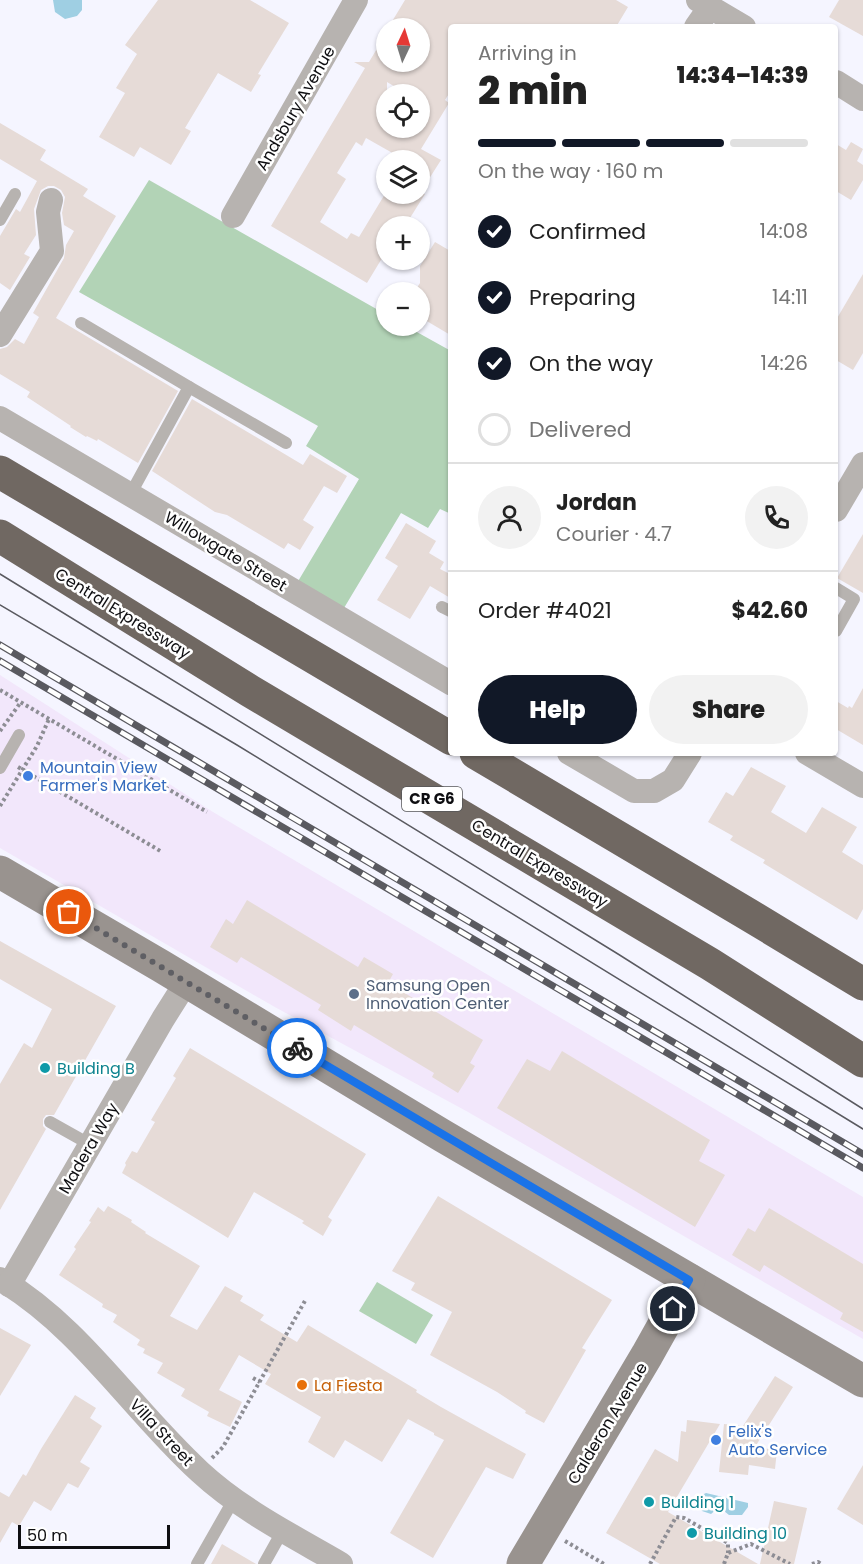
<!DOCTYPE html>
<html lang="en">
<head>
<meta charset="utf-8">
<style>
	body { margin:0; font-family:Poppins,sans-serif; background:#f2f2f2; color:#222; height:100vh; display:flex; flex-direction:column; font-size:22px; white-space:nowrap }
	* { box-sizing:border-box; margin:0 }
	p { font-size:20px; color:#767676 }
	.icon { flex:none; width:33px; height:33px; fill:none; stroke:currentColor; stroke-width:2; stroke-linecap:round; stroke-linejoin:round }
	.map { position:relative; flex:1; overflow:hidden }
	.side { position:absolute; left:448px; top:24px; width:390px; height:732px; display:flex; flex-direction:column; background:#fff; border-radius:6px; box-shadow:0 2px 4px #0004 }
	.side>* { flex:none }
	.needle { width:39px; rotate:4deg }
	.buttons { position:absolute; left:376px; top:18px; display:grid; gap:12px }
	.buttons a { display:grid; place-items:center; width:54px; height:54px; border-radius:50%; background:#fff; box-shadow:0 2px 4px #0004; font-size:30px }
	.scale { position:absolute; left:18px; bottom:15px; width:152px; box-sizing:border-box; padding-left:6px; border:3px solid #0e0e11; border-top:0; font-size:16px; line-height:21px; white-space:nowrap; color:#0e0e11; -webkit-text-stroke:4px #fff; paint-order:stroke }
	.pin { position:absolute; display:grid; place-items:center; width:51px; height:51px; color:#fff; margin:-26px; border:3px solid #fff; border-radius:50%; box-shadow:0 2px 6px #0007 }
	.courier { position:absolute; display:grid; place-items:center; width:60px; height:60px; margin:-30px; border:4px solid #1a73e8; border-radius:50%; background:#fff; color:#222; box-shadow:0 2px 8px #0007 }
	.overview em { font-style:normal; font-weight:800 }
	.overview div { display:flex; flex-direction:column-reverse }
	.overview { display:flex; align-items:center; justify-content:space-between; height:102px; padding:0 30px }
	h1 { font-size:39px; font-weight:800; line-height:45px }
	.bar { display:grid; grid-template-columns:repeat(4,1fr); gap:9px 6px; align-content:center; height:72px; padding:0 30px }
	.bar i { height:8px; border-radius:4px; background:#e0e0e0 }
	.bar .selected { background:#111827 }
	.bar p { grid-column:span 4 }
	.line { display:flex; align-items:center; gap:15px; padding:0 30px; border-top:2px solid #e0e0e0 }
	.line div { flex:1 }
	.round { display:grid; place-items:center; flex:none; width:63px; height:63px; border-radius:32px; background:#f2f2f2 }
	ol { padding:0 30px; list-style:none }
	li { display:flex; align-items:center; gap:18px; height:66px }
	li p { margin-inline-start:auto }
	li .icon { padding:6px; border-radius:50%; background:#111827; color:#fff; stroke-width:4 }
	li:last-child { color:#767676 }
	li i { width:33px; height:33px; border:3px solid #e0e0e0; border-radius:50% }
	.cta { display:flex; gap:12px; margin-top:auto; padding:12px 30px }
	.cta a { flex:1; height:69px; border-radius:36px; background:#111827; color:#fff; font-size:24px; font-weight:800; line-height:69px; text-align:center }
	.cta a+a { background:#f2f2f2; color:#222 }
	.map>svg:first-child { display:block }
	.industrial { fill:#f2e7fb }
	.green { fill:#b2d3b6 }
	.water { fill:#9fcfe3 }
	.building { fill:#e6dbd7; fill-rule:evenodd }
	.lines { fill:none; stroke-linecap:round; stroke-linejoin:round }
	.path { stroke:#8d8d94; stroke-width:4; stroke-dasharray:3 3; stroke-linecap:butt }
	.lane { stroke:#b7b3b0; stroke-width:12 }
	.street { stroke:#b7b3b0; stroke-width:24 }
	.secondary { stroke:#99938f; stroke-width:33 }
	.highway { stroke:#706862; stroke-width:33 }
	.tram { stroke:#5a5a60; stroke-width:1.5 }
	.rail-casing { stroke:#5a5a60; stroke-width:7 }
	.rail { stroke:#fff; stroke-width:4.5; stroke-dasharray:14; stroke-linecap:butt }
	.done { stroke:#5f5f64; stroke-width:6; stroke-dasharray:0 10.8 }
	.route { stroke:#1a73e8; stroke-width:8 }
	.shop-dot { fill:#3f7fe0; stroke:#fff; stroke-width:2 }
	.service-dot { fill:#5c6f8a; stroke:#fff; stroke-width:2 }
	.culture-dot { fill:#0f9aa8; stroke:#fff; stroke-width:2 }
	.food-dot { fill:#e8710a; stroke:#fff; stroke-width:2 }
	.labels { text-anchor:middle; stroke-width:5; stroke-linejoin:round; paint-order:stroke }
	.shield { fill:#fff; stroke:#565658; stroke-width:1.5 }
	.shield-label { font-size:15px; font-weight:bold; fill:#0e0e11 }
	.street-label { font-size:16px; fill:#0e0e11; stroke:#fff }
	.shop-label { font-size:16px; fill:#366cbe; stroke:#fff; text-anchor:start }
	.service-label { font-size:16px; fill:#4e5e75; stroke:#fff; text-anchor:start }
	.culture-label { font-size:16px; fill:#0d838f; stroke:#fff; text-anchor:start }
	.food-label { font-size:16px; fill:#c56008; stroke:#fff; text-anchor:start }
</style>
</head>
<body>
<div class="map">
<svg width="863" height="1564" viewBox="0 0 863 1564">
	<rect width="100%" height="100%" fill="#f5f5ff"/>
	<polygon class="industrial" points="0,675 213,812 863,1197 863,1339 468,1112 273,1006 0,848"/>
	<g class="green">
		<polygon points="149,180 387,315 387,326 406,326 451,351 451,514 440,509 428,528 401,513 344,608 297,583 359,479 306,446 318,426 79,292"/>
		<polygon points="377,1282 433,1315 416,1344 359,1311"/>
	</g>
	<g class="water">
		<polygon points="53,0 82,0 82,10 77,16 65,19 55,12"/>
		<polygon points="706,1493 748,1503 748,1507 742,1515 729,1515 719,1507 711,1514 702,1511 698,1503 702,1495"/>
	</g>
	<g class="building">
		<polygon points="158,0 250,0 289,23 258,74 261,75 251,92 218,73 185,128 191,131 171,165 140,147 134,157 99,137 125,93 116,88 137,54 125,45"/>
		<path d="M 405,0 L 616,0 L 628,7 L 616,27 L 452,27 L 452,89 L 445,100 L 449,103 L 421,149 L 441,160 L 420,193 L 420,160 L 393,160 L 396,155 L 366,138 L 362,146 L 356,142 L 337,173 L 346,179 L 320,222 L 347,239 L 351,233 L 359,237 L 385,194 L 425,194 L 405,226 L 387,226 L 387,250 L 367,283 L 271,226 L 365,68 L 354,62 L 369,62 L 387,32 L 387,62 L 420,62 L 420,28 L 388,28 ZM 387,82 L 407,94 L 420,94 L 420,128 L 387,128 Z"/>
		<polygon points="839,0 863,0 863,36 829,17"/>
		<polygon points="0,123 46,150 40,160 88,189 83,196 116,216 56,318 178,391 138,463 98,439 97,441 87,436 86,437 70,427 71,426 27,397 30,392 0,374 0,349 7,347 15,339 24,344 39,317 33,313 64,258 66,245 74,231 64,225 62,213 65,197 61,190 54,186 48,186 41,190 34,209 36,235 24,254 30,257 10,290 0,283 0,236 16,209 20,212 37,181 0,159"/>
		<polygon points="851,142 863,149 857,161 863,165 863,180 851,200 836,191 836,144 846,150"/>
		<polygon points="435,242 452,252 452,336 420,317 420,292 414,292 420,283 420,266"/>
		<polygon points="863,274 863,353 853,370 836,360 836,320"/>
		<polygon points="192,399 303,465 310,454 347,476 337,493 324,486 303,520 314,527 300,550 288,543 284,549 227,515 215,512 152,471"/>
		<polygon points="406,523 436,541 429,553 444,562 440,569 452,575 452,599 430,586 410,619 377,600 398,566 385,558"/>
		<polygon points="863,534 863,593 837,578"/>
		<polygon points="863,688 863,745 836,729 836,701 848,708 849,706 852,708"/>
		<polygon points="751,767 786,786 771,812 806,833 822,807 857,827 842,852 863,865 863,909 857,920 763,863 765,860 730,840 733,836 708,822 726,792 733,796"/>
		<polygon points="247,900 358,967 364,957 393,974 388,983 483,1040 470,1063 475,1066 458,1093 432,1077 434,1073 354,1025 351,1031 318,1010 321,1005 241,957 237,963 210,947 226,919 233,924"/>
		<polygon points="0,941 116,1006 54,1115 46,1115 43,1119 43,1126 46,1129 0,1210 0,1084 24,1043 32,1048 52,1009 0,979"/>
		<polygon points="190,1048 366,1154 328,1217 332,1220 323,1236 302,1223 304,1221 254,1192 228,1238 122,1173 126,1165 125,1163 132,1151 137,1153 155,1122 151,1120 176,1078 173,1076"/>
		<polygon points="562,1051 710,1140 699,1161 725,1175 695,1227 497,1108 527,1059 550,1071"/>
		<polygon points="438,1196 612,1300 582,1348 586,1350 544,1423 525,1413 526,1411 497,1392 430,1355 452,1312 411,1290 415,1283 392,1271"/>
		<polygon points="108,1206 132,1220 131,1222 146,1232 145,1233 200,1266 170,1316 197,1330 225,1286 243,1296 240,1301 264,1315 260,1320 297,1342 308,1325 417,1390 416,1392 441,1407 526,1454 513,1479 486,1467 433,1558 390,1533 444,1440 434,1435 434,1433 408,1419 382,1462 345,1440 334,1458 308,1442 321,1417 265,1384 271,1374 239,1355 219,1390 242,1402 230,1427 207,1416 209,1412 181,1396 185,1389 157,1373 163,1363 143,1353 145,1349 137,1345 140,1340 113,1322 117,1315 102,1307 103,1304 59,1275 76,1249 74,1247 91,1222 89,1221 98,1207 104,1212"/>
		<polygon points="769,1208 863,1264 863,1332 840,1319 843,1313 764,1265 760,1272 732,1255 748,1228 755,1232"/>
		<polygon points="0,1328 31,1345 0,1396"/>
		<polygon points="775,1376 793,1387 755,1447 777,1450 775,1469 749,1465 748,1475 719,1472 724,1424 743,1426"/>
		<polygon points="75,1395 96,1408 90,1418 102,1426 80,1462 90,1468 78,1488 68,1483 51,1511 34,1501 19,1526 12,1522 0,1543 0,1492 9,1497 23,1474 26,1476 41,1449"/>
		<polygon points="687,1420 720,1424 668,1512 758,1564 660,1564 606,1533 655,1449 678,1462 681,1431 686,1432"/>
		<polygon points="863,1465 863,1525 837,1509"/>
		<polygon points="774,1501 807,1508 794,1564 760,1564"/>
		<polygon points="222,1544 256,1564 211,1564"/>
	</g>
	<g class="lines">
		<g class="path">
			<polyline points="0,690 207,812"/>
			<polyline points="0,731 21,702"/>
			<polyline points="18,767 162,852"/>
			<polyline points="0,806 37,746 49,719"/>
			<polyline points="253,1378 260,1382"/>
			<polyline points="212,1458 223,1447 306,1299"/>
			<polyline points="565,1541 604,1564"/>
			<polyline points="650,1564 676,1517 684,1518 728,1543 728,1553"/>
			<polyline points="724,1564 728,1553 751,1544 790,1564"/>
			<polyline points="812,1564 818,1562 821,1564"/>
		</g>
		<g class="lane">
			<polyline points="0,220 15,194"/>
			<polyline points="81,323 189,387"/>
			<polyline points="130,495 189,387 286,443"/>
			<polyline points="836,588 854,599 836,631"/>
			<polyline points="442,607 452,612"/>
			<polyline points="0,768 19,735"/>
			<polyline points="50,1122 91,1145"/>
			<polyline points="197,1564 234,1499"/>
			<polyline points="264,1564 283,1530"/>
		</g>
		<g class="street">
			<polyline points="698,0 744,27"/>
			<polyline points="696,27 710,7"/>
			<polyline points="836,82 863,99"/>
			<polyline points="233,216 356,0"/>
			<polyline points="0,335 52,251 48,212 51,200"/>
			<polyline points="0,418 452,684"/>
			<polyline points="836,510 863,464"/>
			<polyline points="569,753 634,791 654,791 673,780 690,753"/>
			<polyline points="807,753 863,786"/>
			<path d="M 0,1279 C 82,1328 131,1409 200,1472 C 241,1510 293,1536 341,1564"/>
			<polyline points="9,1285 163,1019 187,981"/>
		</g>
		<g class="secondary">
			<polyline points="0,872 161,966 443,1136 863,1381"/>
			<polyline points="523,1564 647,1355 689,1280"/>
		</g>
		<g class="highway">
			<polyline points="0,472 452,739"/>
			<polyline points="0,536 250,691 710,964 863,1061"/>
			<polyline points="476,753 749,915 863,984"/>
		</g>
		<g class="tram">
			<polyline points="0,574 618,954 863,1109"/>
			<polyline points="0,605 237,745 863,1129"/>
		</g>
		<defs>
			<g id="rail">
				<polyline points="0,645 863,1154"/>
				<polyline points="0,661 863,1168"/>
			</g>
		</defs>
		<use href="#rail" class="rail-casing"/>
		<use href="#rail" class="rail"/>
	</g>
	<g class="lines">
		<polyline class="done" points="69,912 297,1048"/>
		<polyline class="route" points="297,1048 689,1280 673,1309"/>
	</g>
	<g class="shop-dot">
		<circle cx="28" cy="776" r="6"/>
		<circle cx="716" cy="1440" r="6"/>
	</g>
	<circle class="service-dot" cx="354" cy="994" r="6"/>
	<g class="culture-dot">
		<circle cx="45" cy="1068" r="6"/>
		<circle cx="649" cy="1502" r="6"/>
		<circle cx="692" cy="1533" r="6"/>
	</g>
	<circle class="food-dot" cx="302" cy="1385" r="6"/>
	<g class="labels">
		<rect class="shield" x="402" y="787" width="60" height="24" rx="4.5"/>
		<g class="shield-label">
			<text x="432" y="804">CR G6</text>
		</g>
		<g class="street-label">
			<text transform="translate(295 108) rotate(-60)" y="6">Andsbury Avenue</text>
			<text transform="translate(226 551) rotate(31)" y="6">Willowgate Street</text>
			<text transform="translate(123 613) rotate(32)" y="6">Central Expressway</text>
			<text transform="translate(540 863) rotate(31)" y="6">Central Expressway</text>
			<text transform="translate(88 1148) rotate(-60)" y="6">Madera Way</text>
			<text transform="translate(607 1423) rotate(-59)" y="6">Calderon Avenue</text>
			<text transform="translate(162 1432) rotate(47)" y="6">Villa Street</text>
		</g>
		<g class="shop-label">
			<text x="40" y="773">Mountain View<tspan x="40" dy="18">Farmer's Market</tspan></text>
			<text x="728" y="1437">Felix's<tspan x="728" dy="18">Auto Service</tspan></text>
		</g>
		<g class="service-label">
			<text x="366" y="991">Samsung Open<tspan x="366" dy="18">Innovation Center</tspan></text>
		</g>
		<g class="culture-label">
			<text x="57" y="1074">Building B</text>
			<text x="661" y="1508">Building 1</text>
			<text x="704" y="1539">Building 10</text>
		</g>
		<g class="food-label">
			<text x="314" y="1391">La Fiesta</text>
		</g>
	</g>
</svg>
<div class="buttons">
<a><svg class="needle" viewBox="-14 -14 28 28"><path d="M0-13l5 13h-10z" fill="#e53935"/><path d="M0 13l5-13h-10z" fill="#767676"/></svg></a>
<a><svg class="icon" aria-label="locate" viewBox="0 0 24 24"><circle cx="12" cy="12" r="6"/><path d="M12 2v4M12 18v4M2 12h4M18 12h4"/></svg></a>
<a><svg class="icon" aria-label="layers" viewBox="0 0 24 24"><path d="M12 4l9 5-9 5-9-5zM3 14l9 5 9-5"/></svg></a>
<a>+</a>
<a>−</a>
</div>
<div class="scale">50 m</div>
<div class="pin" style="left:69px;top:912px;background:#ea580c"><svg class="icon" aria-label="bag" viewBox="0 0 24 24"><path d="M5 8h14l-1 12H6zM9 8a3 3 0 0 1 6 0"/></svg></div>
<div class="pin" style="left:673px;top:1309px;background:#1f2937"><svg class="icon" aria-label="home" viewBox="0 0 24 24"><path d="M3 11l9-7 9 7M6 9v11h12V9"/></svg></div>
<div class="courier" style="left:297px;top:1048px"><svg class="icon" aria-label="bike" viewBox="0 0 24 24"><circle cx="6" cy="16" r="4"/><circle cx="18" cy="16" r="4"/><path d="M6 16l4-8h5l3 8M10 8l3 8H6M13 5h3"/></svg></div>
<section class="side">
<div class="overview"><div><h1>2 min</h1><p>Arriving in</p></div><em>14:34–14:39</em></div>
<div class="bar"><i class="selected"></i><i class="selected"></i><i class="selected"></i><i></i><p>On the way · 160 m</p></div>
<ol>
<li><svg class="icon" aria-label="check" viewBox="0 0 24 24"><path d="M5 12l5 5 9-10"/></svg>Confirmed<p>14:08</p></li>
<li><svg class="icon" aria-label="check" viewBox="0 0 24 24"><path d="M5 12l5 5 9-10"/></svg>Preparing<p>14:11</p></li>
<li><svg class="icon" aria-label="check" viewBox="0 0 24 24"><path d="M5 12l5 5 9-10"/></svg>On the way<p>14:26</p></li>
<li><i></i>Delivered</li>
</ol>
<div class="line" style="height:108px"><a class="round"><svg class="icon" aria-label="person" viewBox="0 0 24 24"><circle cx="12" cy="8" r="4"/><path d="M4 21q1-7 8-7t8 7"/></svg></a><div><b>Jordan</b><p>Courier · 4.7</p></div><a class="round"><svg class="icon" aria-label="phone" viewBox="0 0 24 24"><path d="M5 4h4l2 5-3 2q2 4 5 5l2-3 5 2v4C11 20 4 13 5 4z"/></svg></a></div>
<div class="line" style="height:78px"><div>Order #4021</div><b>$42.60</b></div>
<div class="cta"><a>Help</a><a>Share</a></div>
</section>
</div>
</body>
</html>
